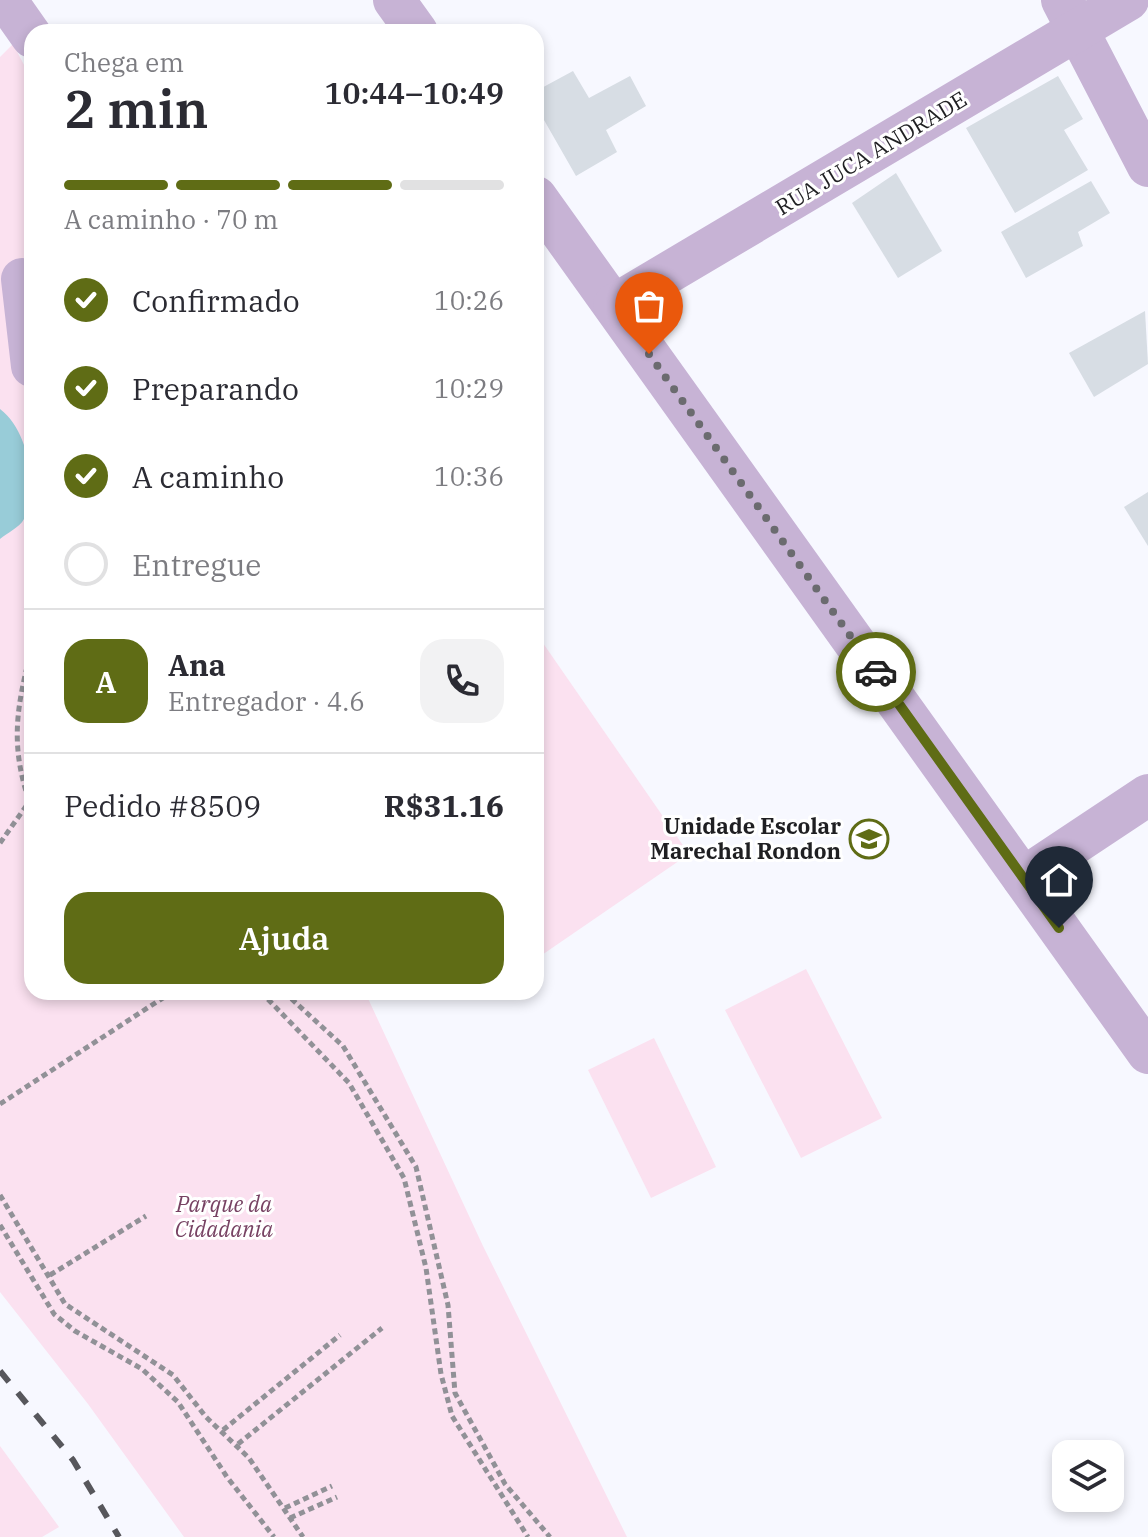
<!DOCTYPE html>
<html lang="pt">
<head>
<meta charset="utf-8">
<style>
	body { margin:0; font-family:"IBM Plex Serif",serif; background:#f2f2f3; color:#2b2b33; height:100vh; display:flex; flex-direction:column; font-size:30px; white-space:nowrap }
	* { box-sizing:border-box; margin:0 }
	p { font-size:26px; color:#7c7c81 }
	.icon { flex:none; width:44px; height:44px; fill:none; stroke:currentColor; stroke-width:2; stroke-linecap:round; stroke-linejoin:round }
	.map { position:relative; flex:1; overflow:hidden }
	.details { position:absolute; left:24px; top:24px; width:520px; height:976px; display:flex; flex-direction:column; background:#fff; border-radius:24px; box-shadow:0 4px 12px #0003 }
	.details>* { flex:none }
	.buttons { position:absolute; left:1052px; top:1440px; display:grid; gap:16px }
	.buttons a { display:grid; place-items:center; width:72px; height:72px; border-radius:16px; background:#fff; box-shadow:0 4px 12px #0003; font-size:40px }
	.pin { position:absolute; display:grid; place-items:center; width:68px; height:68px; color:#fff; margin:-82px -34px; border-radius:50% 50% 50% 0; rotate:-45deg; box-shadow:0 0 8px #0007 }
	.pin .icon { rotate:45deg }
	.courier { position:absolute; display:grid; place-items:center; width:80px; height:80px; margin:-40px; border:6px solid #5f6c15; border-radius:50%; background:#fff; color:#222; box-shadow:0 2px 10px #0007 }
	.overview em { font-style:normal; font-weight:600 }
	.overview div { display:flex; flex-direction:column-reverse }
	.overview { display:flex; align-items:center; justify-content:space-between; height:136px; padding:0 40px }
	h1 { font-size:52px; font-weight:600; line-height:60px }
	.bar { display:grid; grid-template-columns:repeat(4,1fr); gap:12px 8px; align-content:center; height:96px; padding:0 40px }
	.bar i { height:10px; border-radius:6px; background:#e1e1e2 }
	.bar .current { background:#5f6c15 }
	.bar p { grid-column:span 4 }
	.line { display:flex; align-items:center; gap:20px; padding:0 40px; border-top:2px solid #e1e1e2 }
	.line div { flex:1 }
	.round { display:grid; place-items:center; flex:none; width:84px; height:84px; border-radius:24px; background:#f2f2f3 }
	ol { padding:0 40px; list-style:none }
	li { display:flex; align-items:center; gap:24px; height:88px }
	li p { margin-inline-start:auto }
	li .icon { padding:8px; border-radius:50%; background:#5f6c15; color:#fff; stroke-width:4 }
	li:last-child { color:#7c7c81 }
	li i { width:44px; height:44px; border:4px solid #e1e1e2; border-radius:50% }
	.button { display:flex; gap:16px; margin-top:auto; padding:16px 40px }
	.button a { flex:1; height:92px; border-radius:24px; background:#5f6c15; color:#fff; font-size:32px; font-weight:600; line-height:92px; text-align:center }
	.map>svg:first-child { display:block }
	.green { fill:#fbe1f0 }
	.water { fill:#98ccd8 }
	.building { fill:#d7dde4 }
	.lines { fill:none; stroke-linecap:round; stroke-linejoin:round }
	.path { stroke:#919197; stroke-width:5; stroke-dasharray:6 4; stroke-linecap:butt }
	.minor { stroke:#c7b3d5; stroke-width:42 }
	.rail { stroke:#57575c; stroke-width:6; stroke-dasharray:14 14; stroke-linecap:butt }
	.done { stroke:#6b6b6f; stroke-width:8; stroke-dasharray:0 14.4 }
	.route { stroke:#5f6c15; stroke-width:10 }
	.labels { text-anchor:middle; stroke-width:6; stroke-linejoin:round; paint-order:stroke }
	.street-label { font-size:22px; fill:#1f1f22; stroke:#fff }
	.poi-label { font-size:22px; font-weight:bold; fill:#1f1f22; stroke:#fff; text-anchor:end }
	.park-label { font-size:22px; font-style:italic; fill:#774263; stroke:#fff }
</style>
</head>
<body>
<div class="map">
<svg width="1148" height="1537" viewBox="0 0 1148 1537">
	<rect width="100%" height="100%" fill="#f7f8ff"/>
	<g class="green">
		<polygon points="13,44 32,80 32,992 365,992 483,1246 627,1537 184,1537 88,1404 0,1292 0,57"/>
		<polygon points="536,633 689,854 536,959"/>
		<polygon points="806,969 882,1118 801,1158 725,1010"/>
		<polygon points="654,1038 716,1167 651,1198 588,1070"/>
		<polygon points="0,1446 59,1527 42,1537 0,1537"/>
	</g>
	<path class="water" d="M 0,409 C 28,430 39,486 24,519 C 20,527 7,533 0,539 Z"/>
	<g class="building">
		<polygon points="573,71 589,98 630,76 646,106 606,130 617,152 576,176 536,106 536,91"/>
		<polygon points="1058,76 1083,119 1064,130 1088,170 1015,213 966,128"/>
		<polygon points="896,173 942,251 898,278 852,203"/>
		<polygon points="1091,181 1110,213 1078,232 1083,246 1026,278 1001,232"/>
		<polygon points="1145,311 1148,364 1094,397 1069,353"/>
		<polygon points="1148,492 1148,546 1124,507"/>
	</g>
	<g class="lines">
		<g class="path">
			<path d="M 32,647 C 16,709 9,747 32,809"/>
			<polyline points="32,699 27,733 32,777"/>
			<polyline points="0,843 29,802"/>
			<polyline points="27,971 32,969"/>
			<polyline points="30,980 32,979"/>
			<polyline points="261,992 349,1083 404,1178 426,1268 441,1374 452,1416 528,1537"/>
			<polyline points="284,992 343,1046 416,1167 448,1305 455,1393 505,1484 550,1537"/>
			<polyline points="0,1104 172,992"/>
			<polyline points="0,1195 65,1304 173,1375 206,1417 249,1458 303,1537"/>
			<polyline points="0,1225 54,1314 75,1331 142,1369 178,1402 227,1477 274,1537"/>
			<polyline points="50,1275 146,1216"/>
			<polyline points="223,1430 340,1335"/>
			<polyline points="238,1444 382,1328"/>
			<polyline points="285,1508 332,1486"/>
			<polyline points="290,1518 337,1497"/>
		</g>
		<g class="minor">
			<polyline points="6,0 32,37"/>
			<polyline points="394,0 417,32"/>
			<polyline points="1062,0 1148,166"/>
			<polyline points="536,197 1148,1053"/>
			<polyline points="22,279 32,366"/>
			<polyline points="614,305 1128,0"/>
			<polyline points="1023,878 1148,795"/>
		</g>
		<polyline class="rail" points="0,1371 73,1460 119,1537"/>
	</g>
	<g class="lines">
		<polyline class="done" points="649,354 876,672"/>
		<polyline class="route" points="876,672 1059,928"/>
	</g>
	<defs>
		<symbol id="school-ring" viewBox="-11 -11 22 22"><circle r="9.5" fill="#fff" stroke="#5f6c15" stroke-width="1.5"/><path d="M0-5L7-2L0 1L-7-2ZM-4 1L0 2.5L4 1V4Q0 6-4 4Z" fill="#5f6c15"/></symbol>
	</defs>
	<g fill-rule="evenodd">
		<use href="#school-ring" x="847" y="817" width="44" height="44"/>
	</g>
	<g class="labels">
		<g class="street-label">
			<text transform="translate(871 153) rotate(-31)" y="8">RUA JUCA ANDRADE</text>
		</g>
		<g class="poi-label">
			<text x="841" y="834">Unidade Escolar<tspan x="841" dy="25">Marechal Rondon</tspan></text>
		</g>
		<g class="park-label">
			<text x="224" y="1212">Parque da<tspan x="224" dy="25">Cidadania</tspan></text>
		</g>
	</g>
</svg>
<div class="buttons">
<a><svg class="icon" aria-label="layers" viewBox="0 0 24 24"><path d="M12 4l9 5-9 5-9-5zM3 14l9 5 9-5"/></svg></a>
</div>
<div class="pin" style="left:649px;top:354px;background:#ea580c"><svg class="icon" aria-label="bag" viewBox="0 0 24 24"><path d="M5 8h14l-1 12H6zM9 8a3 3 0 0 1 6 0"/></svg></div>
<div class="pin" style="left:1059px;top:928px;background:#1f2937"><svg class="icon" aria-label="home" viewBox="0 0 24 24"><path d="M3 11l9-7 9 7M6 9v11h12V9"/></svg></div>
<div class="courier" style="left:876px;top:672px"><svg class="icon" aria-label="car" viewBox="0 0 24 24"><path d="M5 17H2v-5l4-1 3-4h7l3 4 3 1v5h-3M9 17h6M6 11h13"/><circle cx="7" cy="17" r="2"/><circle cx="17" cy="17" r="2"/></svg></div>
<section class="details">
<div class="overview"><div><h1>2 min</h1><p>Chega em</p></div><em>10:44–10:49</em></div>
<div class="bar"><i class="current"></i><i class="current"></i><i class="current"></i><i></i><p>A caminho · 70 m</p></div>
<ol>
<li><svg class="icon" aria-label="check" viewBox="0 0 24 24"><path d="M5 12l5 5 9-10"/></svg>Confirmado<p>10:26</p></li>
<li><svg class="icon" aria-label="check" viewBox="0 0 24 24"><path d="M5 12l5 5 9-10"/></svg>Preparando<p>10:29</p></li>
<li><svg class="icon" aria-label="check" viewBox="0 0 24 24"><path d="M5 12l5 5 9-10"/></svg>A caminho<p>10:36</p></li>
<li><i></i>Entregue</li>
</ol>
<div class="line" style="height:144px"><b class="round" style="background:#5f6c15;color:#fff">A</b><div><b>Ana</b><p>Entregador · 4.6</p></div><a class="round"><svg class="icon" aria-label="phone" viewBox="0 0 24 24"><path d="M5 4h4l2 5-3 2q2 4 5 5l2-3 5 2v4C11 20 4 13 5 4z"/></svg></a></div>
<div class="line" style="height:104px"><div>Pedido #8509</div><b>R$31.16</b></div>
<div class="button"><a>Ajuda</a></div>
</section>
</div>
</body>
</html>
